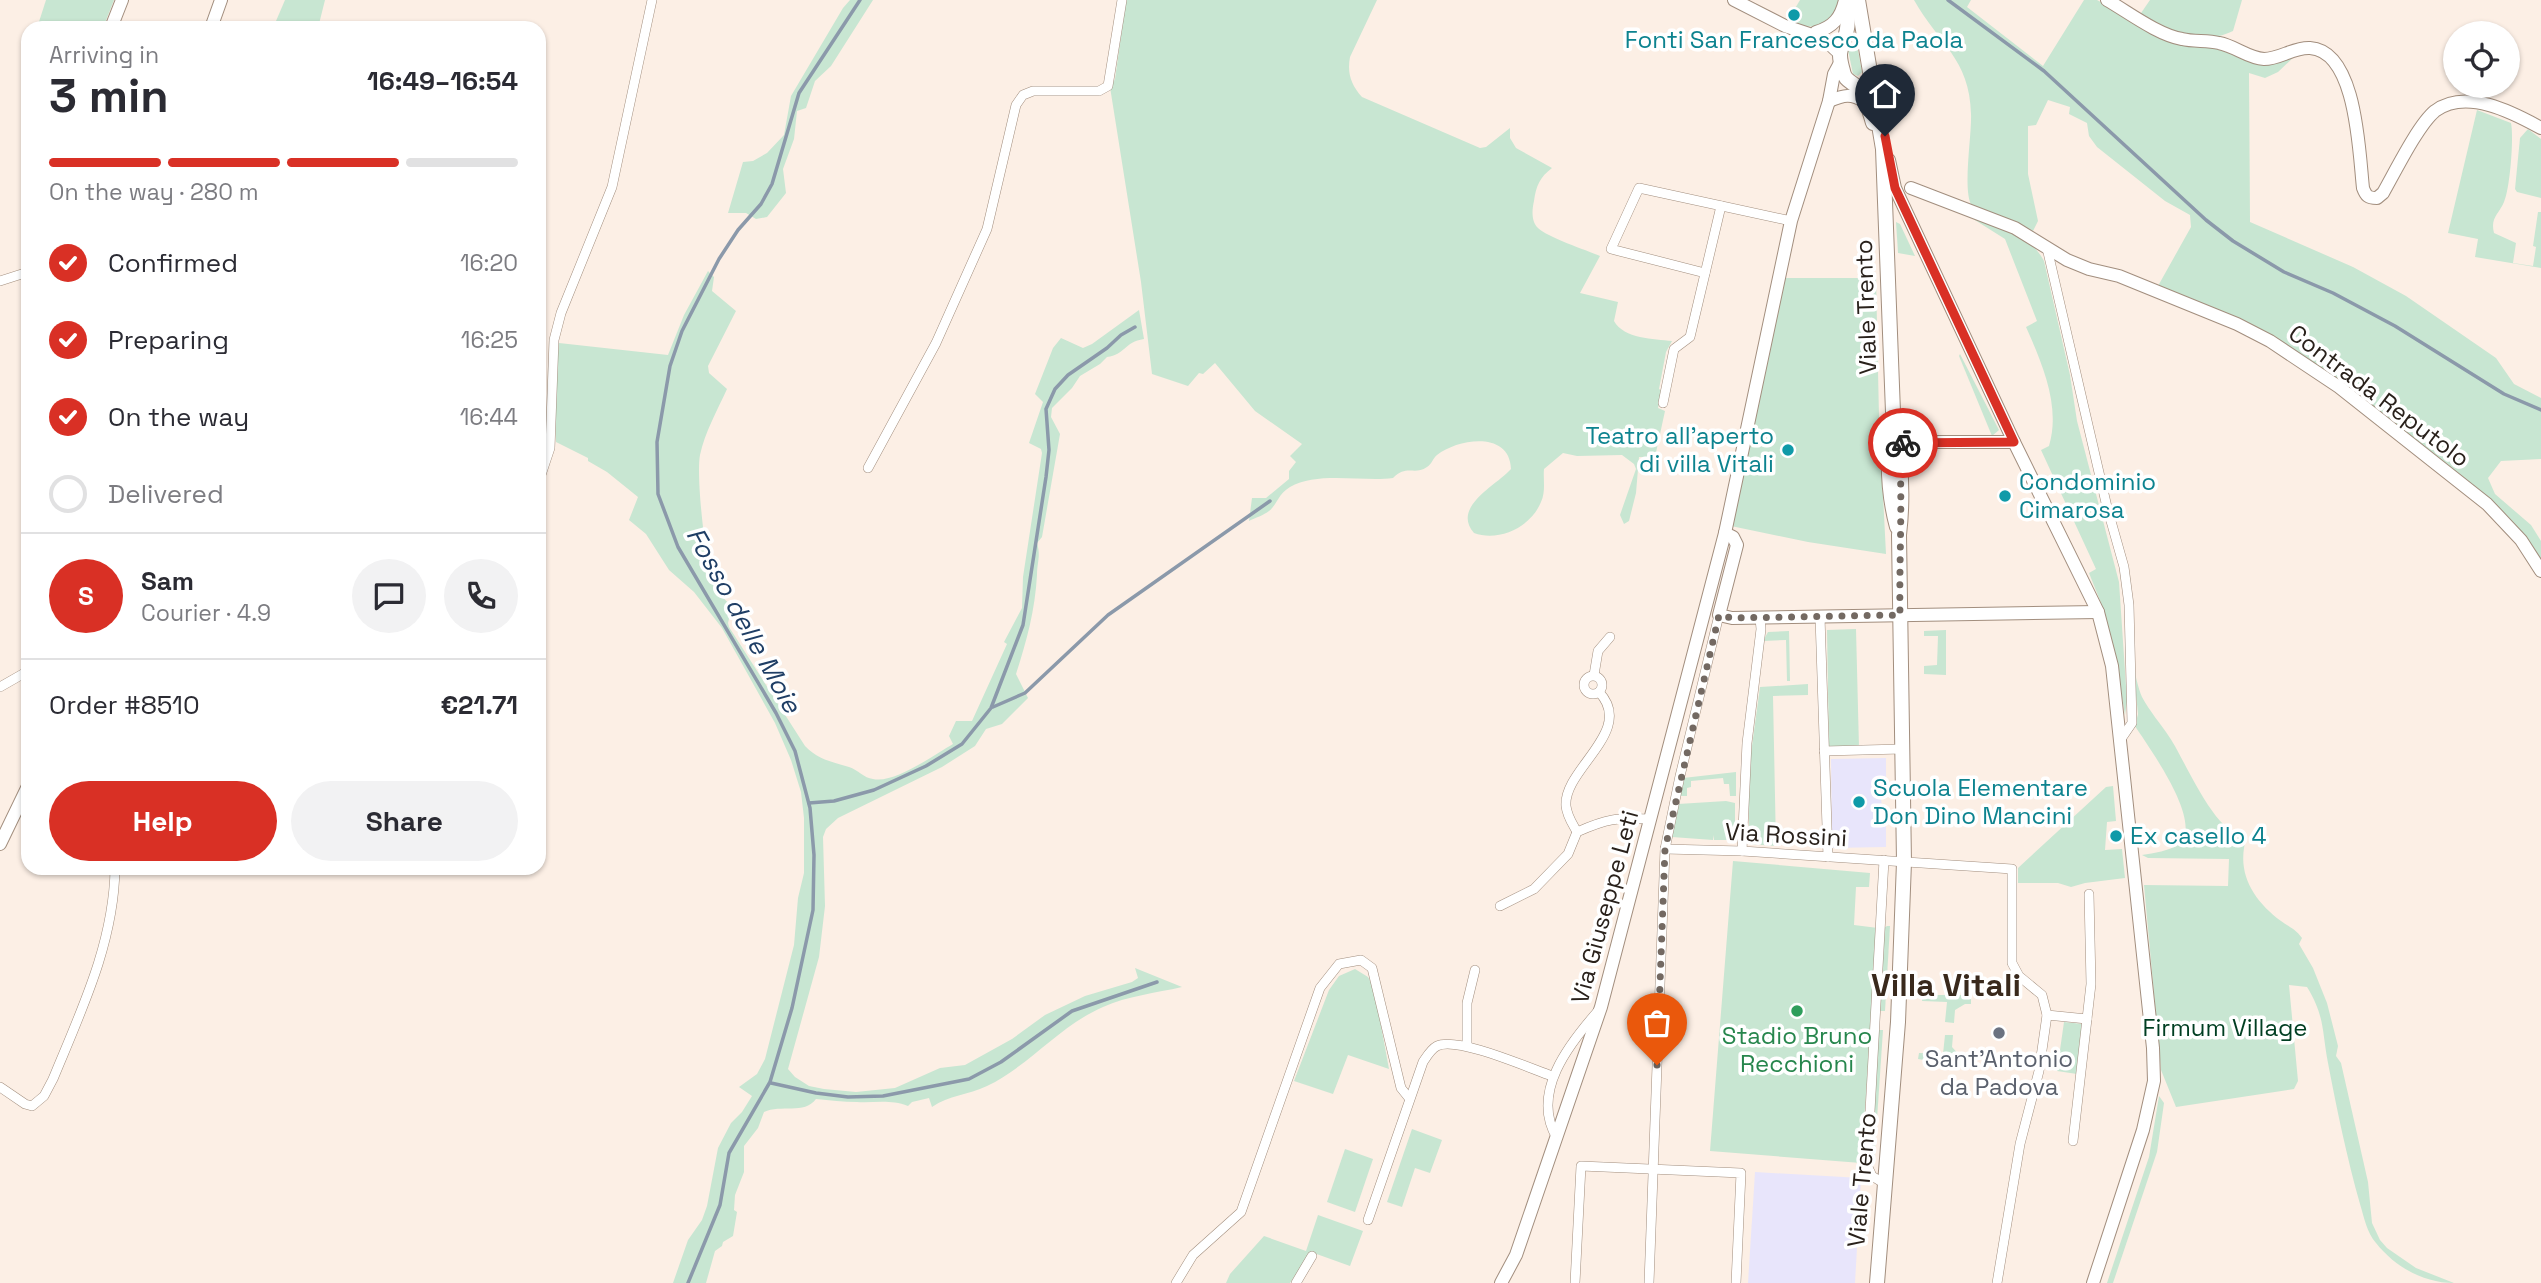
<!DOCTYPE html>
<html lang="en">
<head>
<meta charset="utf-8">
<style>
	body { margin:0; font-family:"Space Grotesk",sans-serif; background:#f2f2f3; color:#2b2b33; height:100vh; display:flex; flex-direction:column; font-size:26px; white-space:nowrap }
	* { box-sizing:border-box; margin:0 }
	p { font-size:23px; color:#7c7c81 }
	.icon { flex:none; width:38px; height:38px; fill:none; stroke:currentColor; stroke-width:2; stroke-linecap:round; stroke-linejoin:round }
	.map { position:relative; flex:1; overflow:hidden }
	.side { position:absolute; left:21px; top:21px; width:525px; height:854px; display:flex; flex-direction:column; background:#fff; border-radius:21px; box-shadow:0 2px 5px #0004 }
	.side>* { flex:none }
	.tools { position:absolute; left:2443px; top:21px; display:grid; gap:14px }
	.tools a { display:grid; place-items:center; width:77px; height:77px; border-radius:50%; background:#fff; box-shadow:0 2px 5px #0004; font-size:35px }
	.pin { position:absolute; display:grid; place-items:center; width:60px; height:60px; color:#fff; margin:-72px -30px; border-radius:50% 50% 50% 0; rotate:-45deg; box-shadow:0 0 7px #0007 }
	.pin .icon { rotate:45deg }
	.courier { position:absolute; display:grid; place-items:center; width:70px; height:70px; margin:-35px; border:5px solid #d93025; border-radius:50%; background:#fff; color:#222; box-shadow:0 2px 9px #0007 }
	.head em { font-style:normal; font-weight:700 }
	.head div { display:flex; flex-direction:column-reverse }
	.head { display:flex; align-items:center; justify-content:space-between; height:119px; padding:0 28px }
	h1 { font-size:46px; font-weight:700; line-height:52px }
	.bar { display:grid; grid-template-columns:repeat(4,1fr); gap:10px 7px; align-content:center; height:84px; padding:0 28px }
	.bar i { height:9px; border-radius:5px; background:#e1e1e2 }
	.bar .current { background:#d93025 }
	.bar p { grid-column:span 4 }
	.line { display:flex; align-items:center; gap:18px; padding:0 28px; border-top:2px solid #e1e1e2 }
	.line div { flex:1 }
	.round { display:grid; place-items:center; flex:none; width:74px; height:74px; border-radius:37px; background:#f2f2f3 }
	ol { padding:0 28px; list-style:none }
	li { display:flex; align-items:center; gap:21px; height:77px }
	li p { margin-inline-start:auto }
	li .icon { padding:7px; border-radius:50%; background:#d93025; color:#fff; stroke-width:4 }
	li:last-child { color:#7c7c81 }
	li i { width:38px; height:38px; border:4px solid #e1e1e2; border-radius:50% }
	.action { display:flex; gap:14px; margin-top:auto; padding:14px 28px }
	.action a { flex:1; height:80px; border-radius:42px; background:#d93025; color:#fff; font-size:28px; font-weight:700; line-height:80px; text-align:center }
	.action a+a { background:#f2f2f3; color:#2b2b33 }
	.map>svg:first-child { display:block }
	.education { fill:#e8e5fb }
	.green { fill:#c8e6d2 }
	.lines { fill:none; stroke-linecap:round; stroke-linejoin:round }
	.stream { stroke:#8b99aa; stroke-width:3.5 }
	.street-casing { stroke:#a28e7e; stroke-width:10 }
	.secondary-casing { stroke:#a28e7e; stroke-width:14 }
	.primary-casing { stroke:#a28e7e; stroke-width:16 }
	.street { stroke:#fff; stroke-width:9 }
	.secondary { stroke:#fff; stroke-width:12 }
	.primary { stroke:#fff; stroke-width:14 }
	.done { stroke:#736962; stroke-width:7; stroke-dasharray:0 12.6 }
	.route { stroke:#d93025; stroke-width:9 }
	.culture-dot { fill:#0f9aa8; stroke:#fff; stroke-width:2.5 }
	.leisure-dot { fill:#2e9e5b; stroke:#fff; stroke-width:2.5 }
	.worship-dot { fill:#6b7280; stroke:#fff; stroke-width:2.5 }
	.labels { text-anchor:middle; stroke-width:7; stroke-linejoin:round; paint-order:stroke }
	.culture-label { font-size:24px; fill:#0d838f; stroke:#fff; text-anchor:start }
	.street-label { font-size:24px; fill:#29211b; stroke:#fff }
	.park-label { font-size:24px; fill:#003e22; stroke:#fff }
	.leisure-label { font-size:24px; fill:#27864d; stroke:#fff }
	.worship-label { font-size:24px; fill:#5b616d; stroke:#fff }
	.water-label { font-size:26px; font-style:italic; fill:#1f3e65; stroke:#fff }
	.district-label { font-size:32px; font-weight:bold; fill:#39291c; stroke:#fff }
</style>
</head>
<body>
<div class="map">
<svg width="2541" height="1283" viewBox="0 0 2541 1283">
	<rect width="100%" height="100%" fill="#fcefe5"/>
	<g class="education">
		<polygon points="1886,758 1886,798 1881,799 1882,806 1886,806 1886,847 1832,848 1831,759"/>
		<polygon points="1755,1172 1861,1178 1855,1283 1748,1283"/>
	</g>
	<g class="green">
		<polygon points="46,0 114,0 103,28 37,28"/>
		<polygon points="285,0 325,0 318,28 273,28"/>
		<polygon points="850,0 873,0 831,66 815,81 806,108 797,111 794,139 783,169 786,193 767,217 756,219 746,213 728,213 743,162 753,161 767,153 784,135 791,96 843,8"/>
		<path d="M 1126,0 L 1377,0 L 1350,57 C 1347,73 1351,85 1362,97 L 1480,148 L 1486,147 L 1510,128 L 1510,138 L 1516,148 L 1552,168 C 1540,177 1536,186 1534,201 C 1532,210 1531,221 1538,228 C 1547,237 1586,250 1600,256 L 1580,293 L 1618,302 L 1614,321 C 1624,339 1654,339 1672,341 L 1666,352 L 1659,389 L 1662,391 L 1658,408 L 1665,411 L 1655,457 L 1639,457 L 1636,493 L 1629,521 L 1624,524 L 1620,515 L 1636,469 L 1634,464 L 1622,455 L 1577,456 L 1563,453 L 1544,469 C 1543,480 1546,491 1541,502 C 1531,527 1499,542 1474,533 C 1451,507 1497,485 1511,469 C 1510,431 1459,438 1437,455 C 1433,458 1432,464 1427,467 C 1414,476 1407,464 1393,478 C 1363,482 1317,471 1290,487 C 1278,494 1277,505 1269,511 C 1264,515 1255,518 1249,521 L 1252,498 L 1266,498 L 1289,479 L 1289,471 L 1296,462 L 1290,456 L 1302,444 L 1255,411 L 1215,363 L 1203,374 L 1199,373 L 1188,386 L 1152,374 L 1141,282 L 1110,87 L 1115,79 Z"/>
		<path d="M 1800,0 L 1839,0 C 1832,28 1811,31 1787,22 Z"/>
		<path d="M 1914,0 L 1971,0 L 1967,7 L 2043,66 L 2084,0 L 2097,0 L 2166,39 L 2212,46 L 2236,54 L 2295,56 L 2278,72 L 2265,78 L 2249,73 L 2250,222 L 2353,267 L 2406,296 L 2496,358 L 2514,384 L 2541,398 L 2541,459 L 2501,461 L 2488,478 L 2495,494 L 2531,525 L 2541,541 L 2541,560 L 2359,397 L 2158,286 L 2191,227 L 2190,215 L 2165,201 L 2097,147 L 2089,136 L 2087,123 L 2069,114 L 2070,107 L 2048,100 L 2036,125 L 2028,126 L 2028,174 L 2038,221 L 2033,231 L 1972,206 C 1962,192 1972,135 1971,114 C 1970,59 1938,43 1914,0 Z"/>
		<path d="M 2150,0 L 2242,0 L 2233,31 C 2197,48 2171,32 2139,16 Z"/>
		<polygon points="1852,46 1858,50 1862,72 1858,76 1853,74 1848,50"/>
		<path d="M 2477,110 L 2511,123 C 2514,137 2510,189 2504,202 C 2499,214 2490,218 2494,233 L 2516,243 L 2513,263 L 2533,266 L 2536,247 L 2533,246 L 2538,212 L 2541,212 L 2541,268 L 2475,257 L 2478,239 L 2448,233 Z"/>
		<polygon points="2528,129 2541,139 2541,198 2517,192 2515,189 2520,138"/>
		<path d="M 1959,210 C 1988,222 2030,233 2044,261 L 2070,375 L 2077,421 L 2119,582 L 2127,701 L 2125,715 L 2115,655 L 2101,603 L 2089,573 L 2096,569 L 2041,450 L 2049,446 C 2061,406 2042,363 2026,327 L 2037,321 L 2005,239 Z"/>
		<polygon points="1896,222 1900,224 1915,256 1898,253"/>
		<path d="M 708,271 L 714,277 L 712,291 L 736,311 L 708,366 L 709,373 L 727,389 C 717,411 705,432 700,455 C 696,475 705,561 713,580 C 717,591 723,599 732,606 L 728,623 L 729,627 L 805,746 C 817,759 832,762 849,767 C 858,770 864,778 873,779 C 894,784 934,755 953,744 L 949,736 L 956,721 L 972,721 L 1007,644 L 1004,642 L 1022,608 L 1023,577 L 1042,453 L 1041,449 L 1029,443 L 1043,402 L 1035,394 L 1053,348 L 1061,338 L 1083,348 L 1092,344 L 1139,310 L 1144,339 C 1124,342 1125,355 1107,357 L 1100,364 L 1080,376 L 1072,388 L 1052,408 L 1051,417 L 1060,434 L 1042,537 L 1037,543 C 1041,556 1037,562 1037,575 C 1035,610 1027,640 1016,674 L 1028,698 L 1002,724 L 986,729 L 975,746 L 942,767 L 838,818 L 826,829 L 823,837 L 825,906 L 819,957 L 788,1069 L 795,1077 L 809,1086 L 824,1089 L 856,1092 L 895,1088 L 940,1068 L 965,1065 L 1012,1039 L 1045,1015 L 1085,996 L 1132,982 L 1138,978 L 1135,968 L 1182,987 C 1156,993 1127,996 1103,1007 C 1059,1026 1029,1066 987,1086 C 968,1095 949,1095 932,1107 L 929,1098 L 912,1102 L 908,1106 C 890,1099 875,1103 857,1102 C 843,1102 830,1100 816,1099 C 804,1115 781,1104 764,1112 L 758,1128 L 744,1146 L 744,1172 L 735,1195 L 734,1210 L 737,1212 L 733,1236 L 723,1242 L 722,1246 L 715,1251 L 706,1283 L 673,1283 L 688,1240 L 702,1220 L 707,1206 L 718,1148 L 731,1123 L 742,1112 L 752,1096 L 739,1087 L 757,1074 L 765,1059 L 794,945 L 798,898 L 804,873 L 804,818 L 801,792 L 791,760 L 775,723 L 722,628 L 694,592 L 669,570 L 646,534 L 629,520 L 638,497 L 607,472 L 588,461 L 588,458 L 556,442 L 554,390 L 559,343 L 668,355 L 684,315 Z"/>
		<polygon points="1785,278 1876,278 1879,417 1886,554 1808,542 1731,526"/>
		<polygon points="1960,354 1999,430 1992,436 1959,356"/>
		<polygon points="1856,629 1859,748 1829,749 1827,630"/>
		<polygon points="1946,630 1946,675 1924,674 1924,666 1937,665 1938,636 1924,636 1924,631"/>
		<polygon points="1789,631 1790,681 1787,681 1786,640 1763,641 1768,632"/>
		<path d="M 2133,666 C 2136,676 2138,688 2142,697 C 2150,712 2161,724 2170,738 C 2185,760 2217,840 2247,836 C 2235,872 2253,900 2281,921 C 2289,927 2296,929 2302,938 L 2299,944 L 2313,968 L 2327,1003 L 2338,1046 L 2336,1056 L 2341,1063 L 2368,1182 L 2372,1223 L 2380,1240 L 2387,1248 L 2416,1268 L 2454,1283 C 2424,1283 2395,1267 2376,1243 C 2367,1233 2364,1217 2360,1204 C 2347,1158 2337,1110 2328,1063 C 2322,1032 2325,1016 2307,987 L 2289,985 L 2298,1081 L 2294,1089 L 2176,1107 L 2161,1070 L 2144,885 L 2228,886 L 2229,859 L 2148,858 L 2142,855 C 2154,853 2169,851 2179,844 C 2205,823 2147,745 2135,726 L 2138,714 Z"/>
		<polygon points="1808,684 1808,695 1773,696 1776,846 1749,844 1749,768 1760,687"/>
		<polygon points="1736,772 1736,796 1730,796 1729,784 1724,784 1723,778 1691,781 1691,787 1687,788 1687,796 1679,796 1683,778"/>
		<polygon points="2113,786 2116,821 2107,822 2105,850 2122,849 2125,878 2085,883 2071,887 2058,883 2018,883 2018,868 2106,787"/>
		<polygon points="1726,801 1735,803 1735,840 1714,840 1713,835 1713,840 1672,837 1678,804"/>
		<polygon points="1733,861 1870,873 1869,887 1856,887 1854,925 1878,928 1861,1163 1710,1151"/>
		<polygon points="1887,926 1890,926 1885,1011 1878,1011 1884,928"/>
		<polygon points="1355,969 1368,977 1374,988 1389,1069 1348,1055 1333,1094 1294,1081 1329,990 1339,976"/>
		<polygon points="1923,995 1971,995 1971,1004 1965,1004 1955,1010 1954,1023 1945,1022 1947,1002 1922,1001"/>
		<polygon points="2064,1022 2083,1024 2077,1074 2057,1071"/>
		<polygon points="1876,1030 1883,1030 1874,1164 1870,1161"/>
		<polygon points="1945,1035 1953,1035 1952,1047 1961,1057 1973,1059 1972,1068 1918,1059 1919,1053 1943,1054"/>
		<polygon points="2159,1096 2164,1103 2157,1152 2113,1283 2107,1283 2149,1157"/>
		<polygon points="1412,1129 1442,1140 1430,1173 1415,1168 1402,1207 1387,1202"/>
		<polygon points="1345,1149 1373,1159 1355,1212 1327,1202"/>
		<polygon points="1318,1215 1363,1231 1350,1266 1311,1252 1290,1283 1226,1283 1230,1274 1264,1236 1306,1251"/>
	</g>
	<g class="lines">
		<g class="stream">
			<polyline points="1948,0 2044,71 2206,220 2233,241 2284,272 2333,293 2395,326 2504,394 2541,410"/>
			<polyline points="993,707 1025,693 1108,615 1270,501"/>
			<polyline points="809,803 834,801 874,790 926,766 962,744 991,708 1023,625 1046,477 1049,450 1046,409 1055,389 1068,375 1107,348 1121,335 1135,327"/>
			<polyline points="771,1083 816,1093 848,1097 883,1096 969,1079 1001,1062 1072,1011 1157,982"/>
			<polyline points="688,1283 720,1205 729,1153 770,1082 792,1008 813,910 814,855 810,808 795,751 776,713 678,547 658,494 657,442 670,366 682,331 719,259 738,230 761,204 772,184 799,93 860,0"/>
		</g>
		<defs>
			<g id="street">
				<polyline points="2047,248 2107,507 2124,567 2129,605 2132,723 2121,739"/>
				<polyline points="1705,273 1611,249 1639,188 1791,221"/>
				<polyline points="0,281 28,272"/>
				<polyline points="1663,403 1674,349 1690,337 1721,206"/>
				<polyline points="868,468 936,343 987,229 1016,105 1023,95 1033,91 1099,91 1108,86 1122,0"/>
				<polyline points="539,481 550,448 554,340 561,313 612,187 652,0"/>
				<polyline points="1820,617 1828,857"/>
				<polyline points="1594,675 1598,651 1610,637"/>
				<circle cx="1593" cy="685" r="9"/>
				<polyline points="0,687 28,671"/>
				<polyline points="1824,751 1902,749"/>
				<path d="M 1577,832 C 1572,823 1567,816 1566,806 C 1563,769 1636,731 1599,692"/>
				<polyline points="1665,849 1742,851 2012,869 2012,963 2019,976 2042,995 2047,1015 2039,1071 2020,1144 1997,1283"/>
				<polyline points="1742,851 1747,743 1761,629 1760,618"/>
				<polyline points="1884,860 1867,1165 1872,1176 1885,1184"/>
				<path d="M 1500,906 L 1534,889 L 1568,854 L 1577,832 C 1606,819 1618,817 1650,819"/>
				<polyline points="2047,1015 2087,1019"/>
				<polyline points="1467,1046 1467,1003 1475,970"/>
				<path d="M 0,1087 L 25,1104 L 32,1106 L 44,1096 L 53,1079 C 81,1011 114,943 115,868"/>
				<path d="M 1557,1138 C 1530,1093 1569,1044 1598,1011"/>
				<polyline points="2073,1141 2091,984 2089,894"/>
				<path d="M 1368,1220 L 1423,1062 C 1427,1056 1431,1049 1437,1046 C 1457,1036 1529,1068 1552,1076"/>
				<polyline points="1176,1283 1193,1255 1241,1212 1320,988 1339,964 1361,960 1372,968 1401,1088 1409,1098"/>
				<polyline points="1296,1283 1312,1256"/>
				<polyline points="1575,1283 1581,1166 1741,1173 1736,1283"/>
				<polyline points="1649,1283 1665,849 1680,776 1719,615"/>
			</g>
			<g id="secondary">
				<polyline points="1734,0 1785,26 1824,39 1839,53"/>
				<path d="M 2107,0 C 2128,12 2158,35 2182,39 C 2194,42 2207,40 2219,43 C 2235,46 2248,58 2264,59 C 2280,59 2294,47 2310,48 C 2357,51 2359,153 2363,188 C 2366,196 2368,198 2377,198 L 2383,193 C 2395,172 2418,125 2435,111 C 2466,88 2512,112 2541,128"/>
				<polyline points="111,28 122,0"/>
				<polyline points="211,28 221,0"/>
				<path d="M 1816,32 C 1833,27 1841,18 1845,0"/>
				<path d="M 1829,101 C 1844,95 1851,93 1865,102"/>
				<polyline points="1889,160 1895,188 2014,442 2098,612 2112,666 2153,1048 2154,1081 2143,1130 2093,1283"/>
				<polyline points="1911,188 2015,228 2067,260 2089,269 2119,276 2237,324 2270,341 2339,387 2487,504 2521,540 2541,571"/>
				<polyline points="1889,442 2014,442"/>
				<polyline points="1725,533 1733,537 1737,545 1719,615 1732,618 2098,612"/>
				<polyline points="0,844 28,786"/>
				<polyline points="1501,1283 1516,1255 1601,1007 1725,533 1791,221 1829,101 1834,74 1841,61"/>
			</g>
			<g id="primary">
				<path d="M 1847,0 C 1848,11 1849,22 1846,34 C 1841,51 1837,50 1843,71 C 1845,81 1851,81 1857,87 C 1865,95 1870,112 1873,123"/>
				<path d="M 1858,0 L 1883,149 L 1893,412 C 1901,453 1904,493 1899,535 L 1904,862 L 1898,1022 L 1877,1283"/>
				<path d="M 1891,426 C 1887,460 1888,494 1897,527"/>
			</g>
		</defs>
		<use href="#street" class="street-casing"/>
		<use href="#secondary" class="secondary-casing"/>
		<use href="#primary" class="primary-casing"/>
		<use href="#street" class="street"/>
		<use href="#secondary" class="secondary"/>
		<use href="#primary" class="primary"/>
	</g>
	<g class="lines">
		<path class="done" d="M 1657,1065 L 1665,849 L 1719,615 L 1732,618 L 1900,615 C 1899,557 1903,500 1899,443 L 1903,443"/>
		<polyline class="route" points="1885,136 1895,188 2014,442 1903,443"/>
	</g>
	<g class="culture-dot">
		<circle cx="1794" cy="15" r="7"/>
		<circle cx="1788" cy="450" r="7"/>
		<circle cx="2005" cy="496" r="7"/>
		<circle cx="1859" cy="802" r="7"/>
		<circle cx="2116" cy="836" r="7"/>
	</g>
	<circle class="leisure-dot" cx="1797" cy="1011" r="7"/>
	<circle class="worship-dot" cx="1999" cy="1033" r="7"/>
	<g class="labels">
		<g class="culture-label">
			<text x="1794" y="48" text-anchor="middle">Fonti San Francesco da Paola</text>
			<text x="1774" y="444" text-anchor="end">Teatro all'aperto<tspan x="1774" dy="28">di villa Vitali</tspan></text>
			<text x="2019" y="490">Condominio<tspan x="2019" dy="28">Cimarosa</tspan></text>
			<text x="1873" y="796">Scuola Elementare<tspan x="1873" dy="28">Don Dino Mancini</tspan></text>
			<text x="2130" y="844">Ex casello 4</text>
		</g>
		<g class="street-label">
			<text transform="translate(1866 307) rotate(-92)" y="8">Viale Trento</text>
			<text transform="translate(2379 396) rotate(37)" y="8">Contrada Reputolo</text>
			<text transform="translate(1786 835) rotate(3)" y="8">Via Rossini</text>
			<text transform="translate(1605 907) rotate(-75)" y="8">Via Giuseppe Leti</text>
			<text transform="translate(1862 1180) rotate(-85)" y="8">Viale Trento</text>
		</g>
		<g class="park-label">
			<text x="2225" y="1036">Firmum Village</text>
		</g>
		<g class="leisure-label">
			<text x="1797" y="1044">Stadio Bruno<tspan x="1797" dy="28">Recchioni</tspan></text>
		</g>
		<g class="worship-label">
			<text x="1999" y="1067">Sant'Antonio<tspan x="1999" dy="28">da Padova</tspan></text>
		</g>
		<g class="water-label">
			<text transform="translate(744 620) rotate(61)" y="9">Fosso delle Moie</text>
		</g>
		<g class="district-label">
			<text x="1946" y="996">Villa Vitali</text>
		</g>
	</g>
</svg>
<div class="tools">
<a><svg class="icon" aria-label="locate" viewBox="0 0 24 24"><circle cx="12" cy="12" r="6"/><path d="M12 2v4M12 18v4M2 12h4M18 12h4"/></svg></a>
</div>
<div class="pin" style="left:1657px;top:1065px;background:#ea580c"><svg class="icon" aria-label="bag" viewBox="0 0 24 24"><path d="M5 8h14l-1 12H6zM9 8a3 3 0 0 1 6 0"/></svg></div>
<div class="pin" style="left:1885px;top:136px;background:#1f2937"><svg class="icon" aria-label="home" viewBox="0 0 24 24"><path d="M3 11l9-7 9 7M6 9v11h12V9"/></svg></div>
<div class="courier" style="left:1903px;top:443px"><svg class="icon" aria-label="bike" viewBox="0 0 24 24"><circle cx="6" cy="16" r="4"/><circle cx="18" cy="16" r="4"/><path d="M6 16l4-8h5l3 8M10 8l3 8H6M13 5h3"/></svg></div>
<section class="side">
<div class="head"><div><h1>3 min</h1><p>Arriving in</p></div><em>16:49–16:54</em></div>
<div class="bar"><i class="current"></i><i class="current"></i><i class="current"></i><i></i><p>On the way · 280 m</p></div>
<ol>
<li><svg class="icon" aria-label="check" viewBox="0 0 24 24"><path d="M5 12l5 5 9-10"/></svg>Confirmed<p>16:20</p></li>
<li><svg class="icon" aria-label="check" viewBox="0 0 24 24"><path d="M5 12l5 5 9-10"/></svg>Preparing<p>16:25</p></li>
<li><svg class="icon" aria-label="check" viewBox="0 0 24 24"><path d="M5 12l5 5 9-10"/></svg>On the way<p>16:44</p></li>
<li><i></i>Delivered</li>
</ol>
<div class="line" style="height:126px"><b class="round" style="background:#d93025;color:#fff">S</b><div><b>Sam</b><p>Courier · 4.9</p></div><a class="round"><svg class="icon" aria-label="chat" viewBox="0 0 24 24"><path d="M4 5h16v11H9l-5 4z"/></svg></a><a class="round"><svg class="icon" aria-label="phone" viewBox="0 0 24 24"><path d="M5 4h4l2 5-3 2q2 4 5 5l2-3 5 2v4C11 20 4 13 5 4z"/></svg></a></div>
<div class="line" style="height:91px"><div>Order #8510</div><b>€21.71</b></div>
<div class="action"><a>Help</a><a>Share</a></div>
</section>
</div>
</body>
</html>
